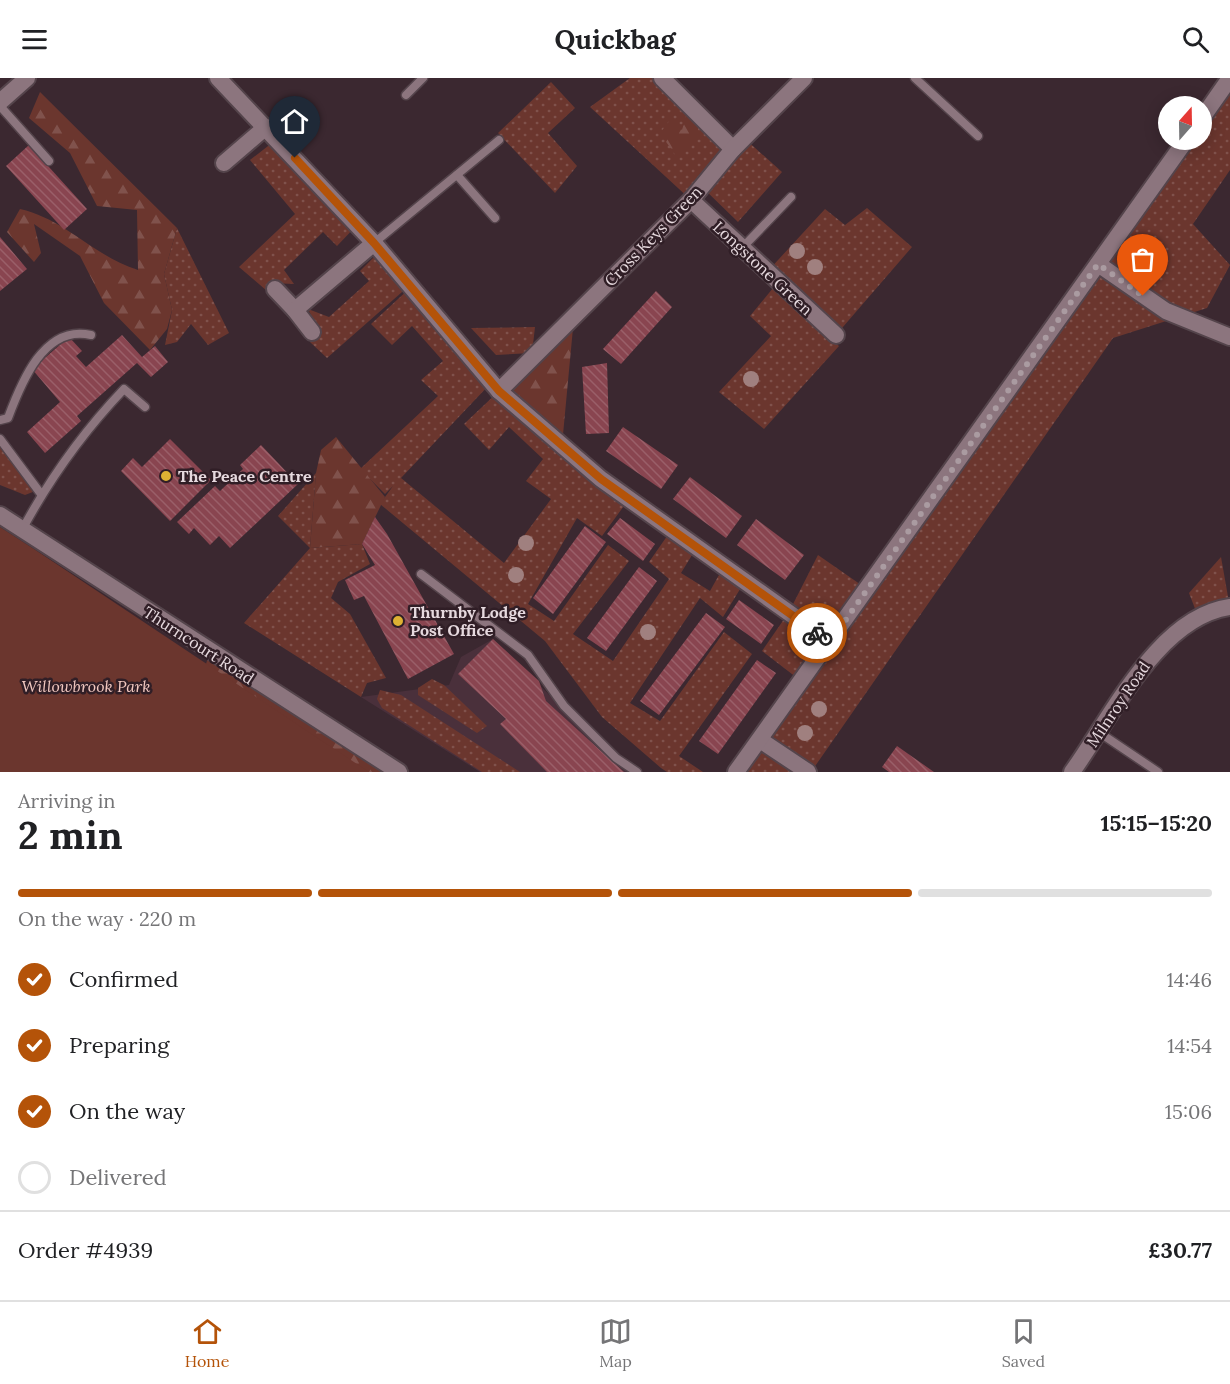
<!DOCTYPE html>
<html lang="en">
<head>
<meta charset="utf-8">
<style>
	body { margin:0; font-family:Lora,serif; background:#f2f2f2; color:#202124; height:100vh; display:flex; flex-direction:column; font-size:22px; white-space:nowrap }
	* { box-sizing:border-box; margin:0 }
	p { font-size:20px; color:#757577 }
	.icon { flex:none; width:33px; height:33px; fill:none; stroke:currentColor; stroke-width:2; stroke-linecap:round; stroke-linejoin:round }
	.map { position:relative; height:694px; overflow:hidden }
	.panel { display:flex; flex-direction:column; background:#fff; flex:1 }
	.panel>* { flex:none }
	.needle { width:39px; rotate:20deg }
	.tools { position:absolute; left:1158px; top:18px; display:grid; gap:12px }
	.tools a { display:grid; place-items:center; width:54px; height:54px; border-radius:50%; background:#fff; box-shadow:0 3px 15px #0003; font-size:30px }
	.pin { position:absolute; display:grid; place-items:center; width:51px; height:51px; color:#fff; margin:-62px -26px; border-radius:50% 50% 50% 0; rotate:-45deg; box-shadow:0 0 6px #0007 }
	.pin .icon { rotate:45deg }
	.courier { position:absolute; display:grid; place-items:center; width:60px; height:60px; margin:-30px; border:4px solid #b45309; border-radius:50%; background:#fff; color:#222; box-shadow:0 2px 8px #0007 }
	.headline em { font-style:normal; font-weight:700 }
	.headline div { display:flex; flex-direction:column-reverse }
	.headline { display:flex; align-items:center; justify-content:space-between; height:102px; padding:0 18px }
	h1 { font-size:39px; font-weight:700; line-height:45px }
	.bar { display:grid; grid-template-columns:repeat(4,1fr); gap:9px 6px; align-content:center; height:72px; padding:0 18px }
	.bar i { height:8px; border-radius:4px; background:#e0e0e0 }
	.bar .on { background:#b45309 }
	.bar p { grid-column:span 4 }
	.line { display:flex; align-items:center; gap:15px; padding:0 18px; border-top:2px solid #e0e0e0 }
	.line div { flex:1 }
	ol { padding:0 18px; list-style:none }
	li { display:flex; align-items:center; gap:18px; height:66px }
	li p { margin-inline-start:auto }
	li .icon { padding:6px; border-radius:50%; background:#b45309; color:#fff; stroke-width:4 }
	li:last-child { color:#757577 }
	li i { width:33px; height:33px; border:3px solid #e0e0e0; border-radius:50% }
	header { display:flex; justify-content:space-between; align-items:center; height:78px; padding:0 18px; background:#fff; font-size:27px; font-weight:700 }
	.menu { display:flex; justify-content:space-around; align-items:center; height:84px; border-top:2px solid #e0e0e0; background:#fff; font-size:16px; color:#757577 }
	.menu a { display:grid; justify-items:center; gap:3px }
	.menu .on { color:#b45309 }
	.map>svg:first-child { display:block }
	.built { fill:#4a303b }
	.grass { fill:url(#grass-dots) }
	.forest { fill:url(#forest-firs) }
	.park { fill:#6b362e }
	.building { fill:url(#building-back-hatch) }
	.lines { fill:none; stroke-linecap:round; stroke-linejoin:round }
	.service-casing { stroke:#54444b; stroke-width:11 }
	.minor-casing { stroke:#54444b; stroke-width:20 }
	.service { stroke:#8c757e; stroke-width:8 }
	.minor { stroke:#8c757e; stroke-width:16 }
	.tree { fill:#a0807f }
	.done { stroke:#aa9ba1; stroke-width:6; stroke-dasharray:0 10.8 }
	.route { stroke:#b45309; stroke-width:8 }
	.poi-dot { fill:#deb133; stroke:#301e26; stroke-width:2 }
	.labels { text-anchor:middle; stroke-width:5; stroke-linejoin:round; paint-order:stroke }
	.street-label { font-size:16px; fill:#e6d9de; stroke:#301e26 }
	.poi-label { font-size:16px; font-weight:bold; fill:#e6d9de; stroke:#301e26; text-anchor:start }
	.park-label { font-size:16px; font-style:italic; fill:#f2c8c0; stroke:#301e26 }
</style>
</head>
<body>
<header><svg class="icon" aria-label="menu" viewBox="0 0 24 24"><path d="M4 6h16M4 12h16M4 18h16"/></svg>Quickbag<svg class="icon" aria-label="search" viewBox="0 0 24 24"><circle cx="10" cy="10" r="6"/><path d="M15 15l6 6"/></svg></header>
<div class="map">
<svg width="1230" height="694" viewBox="0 0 1230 694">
	<defs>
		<pattern id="grass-dots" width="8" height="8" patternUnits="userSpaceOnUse" patternTransform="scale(1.5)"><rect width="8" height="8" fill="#6b362e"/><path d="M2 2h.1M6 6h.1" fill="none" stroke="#80524c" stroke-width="1.8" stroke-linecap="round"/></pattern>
		<pattern id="forest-firs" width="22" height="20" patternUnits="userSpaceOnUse" patternTransform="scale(1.5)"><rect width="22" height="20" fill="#6b362e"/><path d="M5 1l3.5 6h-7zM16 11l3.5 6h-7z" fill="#80524c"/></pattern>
		<pattern id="building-back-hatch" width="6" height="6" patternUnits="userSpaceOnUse" patternTransform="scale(1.5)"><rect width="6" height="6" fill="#894550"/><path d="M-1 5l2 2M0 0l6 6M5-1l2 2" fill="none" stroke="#9a5f69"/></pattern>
	</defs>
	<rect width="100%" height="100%" fill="#3b2830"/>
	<polygon class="built" points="493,561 627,694 480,694 361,619 449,607 461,579"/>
	<g class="grass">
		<polygon points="630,0 662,0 733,71 744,60 782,94 738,144 702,109 691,122 590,29"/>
		<polygon points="1230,0 1230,92 1193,146 1230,187 1207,230 1113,260 811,694 738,694 801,603 762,573 789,534 818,477 867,511 1183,62 1202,62 1202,34"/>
		<polygon points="551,4 575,30 548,55 577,88 555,115 498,55"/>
		<polygon points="277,61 357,147 337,168 323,154 284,192 294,206 272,205 267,213 239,189 295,136 250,82"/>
		<polygon points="867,130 912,169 836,257 796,231 839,268 764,351 719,314 771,258 750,238 778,204 767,194 825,131 845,147"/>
		<polygon points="177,150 229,255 208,267 191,246 177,264 165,267 172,232 164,196"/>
		<polygon points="380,173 410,207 327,280 310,264 320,255 308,231 329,239 369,203 360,193"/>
		<polygon points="411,209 490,306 401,400 504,485 551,421 526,403 543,381 509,349 489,372 464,346 499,313 629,421 602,458 577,440 528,526 554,543 608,467 629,483 573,556 613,583 669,501 649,484 672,451 697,469 681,495 710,513 724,488 745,503 723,539 700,520 630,625 660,643 724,554 752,576 679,678 703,694 667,694 661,690 602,639 545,563 380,426 393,408 385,416 360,391 438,318 421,302 443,283 412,248 392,267 371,246"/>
		<polygon points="535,249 532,275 496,277 471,250"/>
		<polygon points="0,361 38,412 25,417 0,407"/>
		<polygon points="316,395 310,470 362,466 370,486 338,504 331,520 350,536 386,600 367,605 361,619 244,545 310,470 278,438"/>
		<polygon points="1221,479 1230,530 1199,541 1189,515"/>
		<polygon points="432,601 444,607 487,648 477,655 418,617 418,610"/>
		<polygon points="380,612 401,617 520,694 482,694 382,630 377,621"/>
	</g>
	<g class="forest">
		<path d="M 40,14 L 177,150 L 164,196 L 172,232 L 167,251 L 150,272 L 104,225 L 80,178 L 34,146 L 41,175 L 34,184 L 7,154 L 20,131 C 65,141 95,179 138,192 L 137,132 L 97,128 L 70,75 L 29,40 Z"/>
		<polygon points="686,38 697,40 699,61 689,64 678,81 660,55 670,42 682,52"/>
		<polygon points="574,239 562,367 499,313"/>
		<polygon points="336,359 385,419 362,466 310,470 316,395 321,372"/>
		<polygon points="208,580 387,694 296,694 192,627"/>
	</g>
	<polygon class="park" points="0,449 34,471 369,694 0,694"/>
	<g class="building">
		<polygon points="29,67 87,131 64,152 6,88"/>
		<polygon points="0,159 27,191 0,213"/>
		<polygon points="656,213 672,229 621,286 603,271"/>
		<polygon points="122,257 142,279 155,268 168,284 151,299 137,285 77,338 81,343 45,375 27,354 60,324 32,291 69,259 82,273 76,278 86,289"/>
		<polygon points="607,285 609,355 586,356 582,289"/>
		<polygon points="623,349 678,387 661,411 606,373"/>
		<polygon points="170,361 211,402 170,443 121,393 133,380 142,389"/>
		<polygon points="261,367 298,406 230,470 219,458 210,467 194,450 189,456 177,444 215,408 220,413 243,391 240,387"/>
		<polygon points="690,399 742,438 726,460 673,421"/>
		<polygon points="375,439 387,456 454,576 408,601 364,518 354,522 345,502 375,487 362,466"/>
		<polygon points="620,440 655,466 643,483 607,456"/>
		<polygon points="756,441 804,477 785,502 737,467"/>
		<polygon points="585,448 606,464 553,536 533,520"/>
		<polygon points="639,489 657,503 606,573 587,560"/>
		<polygon points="739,522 774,547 761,566 726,541"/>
		<polygon points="706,535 725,549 659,637 640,623"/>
		<polygon points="493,561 539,603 546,623 624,694 547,694 500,646 506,641 458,596"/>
		<polygon points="757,582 776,595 718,676 699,663"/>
		<polygon points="897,668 934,694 889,694 882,689"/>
	</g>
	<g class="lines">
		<defs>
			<g id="service">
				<polyline points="915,0 978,58"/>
				<polyline points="406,17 423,0"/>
				<polyline points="0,28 49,83"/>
				<polyline points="457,97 495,140"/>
				<polyline points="374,165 499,62"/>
				<polyline points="742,170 791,119"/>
				<path d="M 0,342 L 8,340 C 21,305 44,246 91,257"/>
				<polyline points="0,361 41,416"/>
				<path d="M 22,452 C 50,400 83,354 124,311 L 145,329"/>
				<polyline points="421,496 528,577 564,628 616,680 637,694"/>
				<polyline points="1100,655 1158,694"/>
			</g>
			<g id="minor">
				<polyline points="218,0 374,165 499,313 601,401 830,564"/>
				<polyline points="662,0 733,71"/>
				<polyline points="0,24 27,0"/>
				<polyline points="1202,40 1230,0"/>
				<polyline points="224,85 266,49"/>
				<polyline points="691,122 836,257"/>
				<polyline points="1098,186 1166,233 1230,259"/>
				<polyline points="275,211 295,232"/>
				<polyline points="312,254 295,232 374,165"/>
				<polyline points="499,313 691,122 733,71 804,0"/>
				<polyline points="0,437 399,694"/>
				<polyline points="760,662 808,694"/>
				<polyline points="736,694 1186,62"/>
				<path d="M 1072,694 C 1111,640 1158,539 1230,529"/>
			</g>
		</defs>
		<use href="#service" class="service-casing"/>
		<use href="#minor" class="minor-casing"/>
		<use href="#service" class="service"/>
		<use href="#minor" class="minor"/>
	</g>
	<g class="tree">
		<circle cx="797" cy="173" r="8"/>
		<circle cx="815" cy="189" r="8"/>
		<circle cx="751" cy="301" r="8"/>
		<circle cx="526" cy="465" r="8"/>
		<circle cx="516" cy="497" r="8"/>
		<circle cx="648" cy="554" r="8"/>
		<circle cx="819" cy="631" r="8"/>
		<circle cx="805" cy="655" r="8"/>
	</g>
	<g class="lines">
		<polyline class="done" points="817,555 830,564 1098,186 1143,218"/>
		<polyline class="route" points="295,80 374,165 499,313 601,401 817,555"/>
	</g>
	<g class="poi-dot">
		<circle cx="166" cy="398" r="6"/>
		<circle cx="398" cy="543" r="6"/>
	</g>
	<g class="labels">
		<g class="street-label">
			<text transform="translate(653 158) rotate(-46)" y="6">Cross Keys Green</text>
			<text transform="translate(763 190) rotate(43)" y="6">Longstone Green</text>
			<text transform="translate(199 567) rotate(33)" y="6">Thurncourt Road</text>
			<text transform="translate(1118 626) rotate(-56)" y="6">Milnroy Road</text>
		</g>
		<g class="poi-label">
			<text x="178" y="404">The Peace Centre</text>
			<text x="410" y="540">Thurnby Lodge<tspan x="410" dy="18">Post Office</tspan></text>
		</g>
		<g class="park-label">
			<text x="86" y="614">Willowbrook Park</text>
		</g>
	</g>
</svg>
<div class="tools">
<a><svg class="needle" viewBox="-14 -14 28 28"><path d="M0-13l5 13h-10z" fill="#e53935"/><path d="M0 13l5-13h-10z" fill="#757577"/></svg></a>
</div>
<div class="pin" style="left:1143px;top:218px;background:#ea580c"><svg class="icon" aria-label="bag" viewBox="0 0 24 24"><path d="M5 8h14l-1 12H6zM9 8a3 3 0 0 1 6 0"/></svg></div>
<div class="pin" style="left:295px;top:80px;background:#1f2937"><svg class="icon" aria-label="home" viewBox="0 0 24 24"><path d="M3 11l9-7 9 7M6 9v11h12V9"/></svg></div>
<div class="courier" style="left:817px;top:555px"><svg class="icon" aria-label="bike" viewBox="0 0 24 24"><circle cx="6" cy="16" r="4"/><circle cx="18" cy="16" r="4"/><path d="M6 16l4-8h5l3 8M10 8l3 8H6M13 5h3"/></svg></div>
</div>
<section class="panel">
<div class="headline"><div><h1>2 min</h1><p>Arriving in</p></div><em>15:15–15:20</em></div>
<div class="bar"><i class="on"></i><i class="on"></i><i class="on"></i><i></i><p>On the way · 220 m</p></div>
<ol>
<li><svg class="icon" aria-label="check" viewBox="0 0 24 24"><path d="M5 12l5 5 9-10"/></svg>Confirmed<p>14:46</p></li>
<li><svg class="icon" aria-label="check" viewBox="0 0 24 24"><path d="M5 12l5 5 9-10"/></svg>Preparing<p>14:54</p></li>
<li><svg class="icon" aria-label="check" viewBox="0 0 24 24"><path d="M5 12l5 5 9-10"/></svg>On the way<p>15:06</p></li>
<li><i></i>Delivered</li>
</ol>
<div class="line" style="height:78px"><div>Order #4939</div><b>£30.77</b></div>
</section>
<nav class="menu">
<a class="on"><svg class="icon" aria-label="home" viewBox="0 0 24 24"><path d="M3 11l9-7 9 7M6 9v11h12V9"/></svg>Home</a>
<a><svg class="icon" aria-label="map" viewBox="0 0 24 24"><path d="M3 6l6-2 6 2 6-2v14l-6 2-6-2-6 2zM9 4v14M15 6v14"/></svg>Map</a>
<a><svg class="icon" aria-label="saved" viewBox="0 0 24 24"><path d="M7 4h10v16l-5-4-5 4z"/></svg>Saved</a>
</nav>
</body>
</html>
